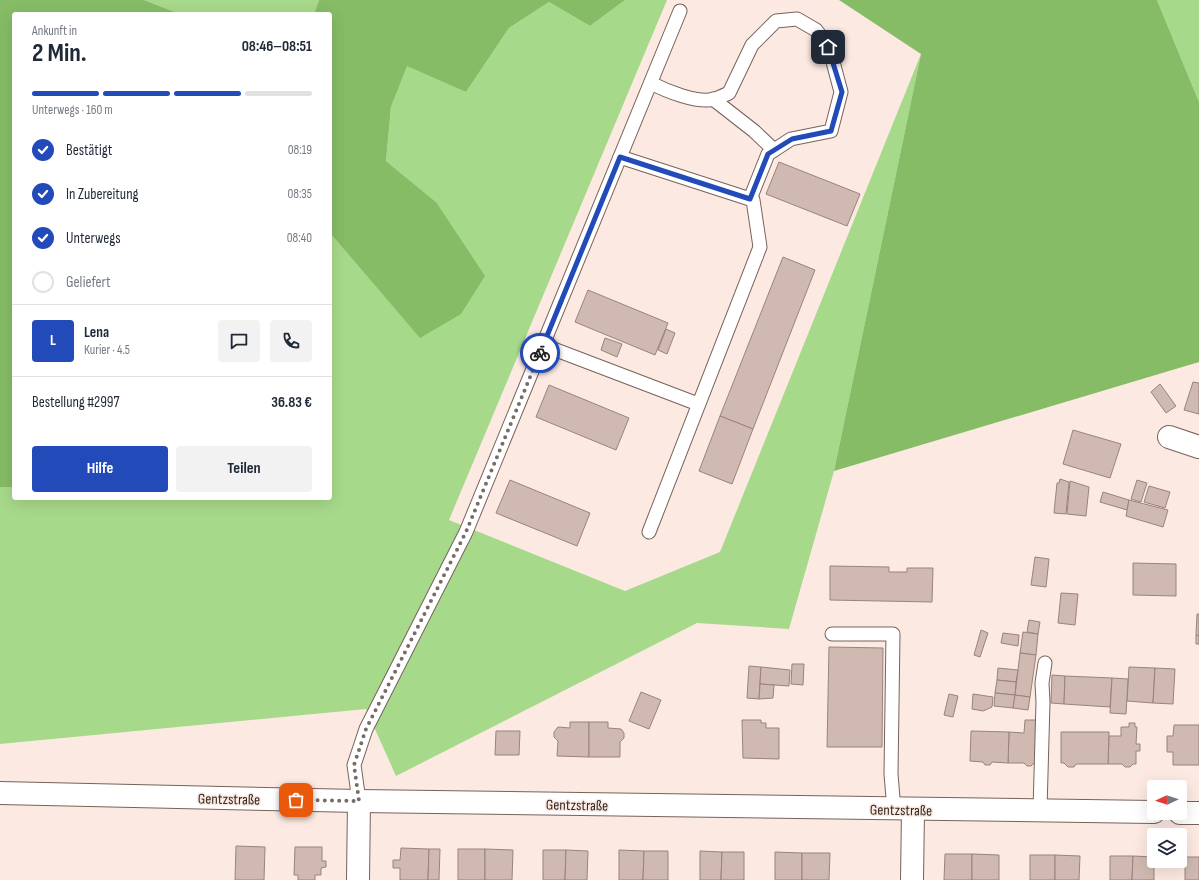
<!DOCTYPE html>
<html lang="de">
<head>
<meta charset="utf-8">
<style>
	body { margin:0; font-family:"Sofia Sans Condensed",sans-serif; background:#f2f2f3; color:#1f2937; height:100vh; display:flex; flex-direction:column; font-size:15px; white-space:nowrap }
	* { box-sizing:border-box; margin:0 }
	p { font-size:13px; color:#747a83 }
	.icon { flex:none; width:22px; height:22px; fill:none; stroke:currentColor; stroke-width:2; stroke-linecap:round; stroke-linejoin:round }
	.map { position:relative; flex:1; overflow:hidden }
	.drawer { position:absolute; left:12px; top:12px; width:320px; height:488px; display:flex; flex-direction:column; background:#fff; border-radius:4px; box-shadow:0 4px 16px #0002 }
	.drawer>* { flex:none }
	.needle { width:26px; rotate:266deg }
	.controls { position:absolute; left:1147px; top:780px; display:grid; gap:8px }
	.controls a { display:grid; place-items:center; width:40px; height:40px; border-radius:4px; background:#fff; box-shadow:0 4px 16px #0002; font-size:20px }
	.pin { position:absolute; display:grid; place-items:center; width:34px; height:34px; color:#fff; margin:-17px; border-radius:8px; box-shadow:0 2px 6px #0006 }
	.courier { position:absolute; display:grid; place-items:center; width:40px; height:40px; margin:-20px; border:3px solid #224ab8; border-radius:50%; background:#fff; color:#222; box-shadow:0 1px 5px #0007 }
	.head em { font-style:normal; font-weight:700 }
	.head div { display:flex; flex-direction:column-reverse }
	.head { display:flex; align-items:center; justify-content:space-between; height:68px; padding:0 20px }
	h1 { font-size:26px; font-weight:700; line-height:30px }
	.bar { display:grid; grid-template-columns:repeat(4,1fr); gap:6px 4px; align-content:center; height:48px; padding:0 20px }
	.bar i { height:5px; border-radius:3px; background:#e0e1e3 }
	.bar .on { background:#224ab8 }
	.bar p { grid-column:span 4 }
	.line { display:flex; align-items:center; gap:10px; padding:0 20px; border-top:1px solid #e0e1e3 }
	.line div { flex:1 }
	.round { display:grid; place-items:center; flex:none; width:42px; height:42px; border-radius:4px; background:#f2f2f3 }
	ol { padding:0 20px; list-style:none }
	li { display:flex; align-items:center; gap:12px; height:44px }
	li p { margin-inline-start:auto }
	li .icon { padding:4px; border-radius:50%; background:#224ab8; color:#fff; stroke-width:4 }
	li:last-child { color:#747a83 }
	li i { width:22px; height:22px; border:2px solid #e0e1e3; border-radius:50% }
	.button { display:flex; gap:8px; margin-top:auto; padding:8px 20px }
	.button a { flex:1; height:46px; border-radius:4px; background:#224ab8; color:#fff; font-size:16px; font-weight:700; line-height:46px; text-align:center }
	.button a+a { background:#f2f2f3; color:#1f2937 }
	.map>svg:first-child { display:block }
	.green { fill:#a7d98a }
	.forest { fill:#86bc66 }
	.building { fill:#d0b9b0; stroke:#99837b }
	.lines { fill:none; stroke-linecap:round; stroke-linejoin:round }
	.service-casing { stroke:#77625a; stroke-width:15 }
	.minor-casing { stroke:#77625a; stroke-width:24 }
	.service { stroke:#fff; stroke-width:13 }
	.minor { stroke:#fff; stroke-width:22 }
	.done { stroke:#786c66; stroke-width:4; stroke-dasharray:0 7.2 }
	.route { stroke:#224ab8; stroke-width:5 }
	.labels { text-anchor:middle; stroke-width:3; stroke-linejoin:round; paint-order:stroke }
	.street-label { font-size:15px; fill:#312824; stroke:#fce9e2 }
</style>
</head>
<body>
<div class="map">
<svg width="1199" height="880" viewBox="0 0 1199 880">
	<rect width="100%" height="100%" fill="#fce9e2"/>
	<g class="green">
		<polygon points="144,0 319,0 314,14 180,14"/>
		<polygon points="625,0 667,0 449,520 625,591 720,552 921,54 834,471 789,629 697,623 396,776 366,709 0,744 0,487 14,487 14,498 330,498 330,235 436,202 386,161 391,107 407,65 466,92 509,28 549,2 590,26"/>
		<polygon points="1157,0 1199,0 1199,102"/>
	</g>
	<g class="forest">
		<polygon points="0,0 144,0 180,14 14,14 14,487 0,487"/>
		<polygon points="319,0 625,0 590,26 549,2 509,28 466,92 407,66 391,107 386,161 436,202 485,276 461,314 420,338 332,235 330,235 330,14 314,14"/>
		<polygon points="839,0 1157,0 1199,102 1199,362 834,471 921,54"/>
	</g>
	<g class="building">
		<polygon points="779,162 860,194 847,226 766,194"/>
		<polygon points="783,257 815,270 753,429 720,416"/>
		<polygon points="588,290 668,323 655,355 575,322"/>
		<polygon points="666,329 675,333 667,354 658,350"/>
		<polygon points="605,338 622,344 617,357 601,350"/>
		<polygon points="1193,382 1199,383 1199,414 1184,410"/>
		<polygon points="1160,384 1176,406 1166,413 1151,392"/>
		<polygon points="549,385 629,418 616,450 536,417"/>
		<polygon points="720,416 753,429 732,484 699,471"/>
		<polygon points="1073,430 1121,444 1110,478 1063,464"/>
		<polygon points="1060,479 1069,482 1066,514 1054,513 1057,483 1059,483"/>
		<polygon points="510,480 590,513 577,546 496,513"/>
		<polygon points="1137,480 1147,483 1141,502 1131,499"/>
		<polygon points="1070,481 1089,487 1086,516 1067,514"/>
		<polygon points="1149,486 1170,492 1165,508 1144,502"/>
		<polygon points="1103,492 1129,500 1127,510 1100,502"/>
		<polygon points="1129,500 1168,510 1163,527 1126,516"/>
		<polygon points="1035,557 1049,559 1046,587 1031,585"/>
		<polygon points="1133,563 1176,564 1176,596 1133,595"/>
		<polygon points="830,566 889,567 889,572 907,572 907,568 933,568 932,602 830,600"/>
		<polygon points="1061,593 1078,594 1075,625 1058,623"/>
		<polygon points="1197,614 1199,614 1199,636 1196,635"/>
		<polygon points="1029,620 1040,622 1038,634 1027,632"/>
		<polygon points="981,630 988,633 980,657 974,655"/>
		<polygon points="1023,632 1038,634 1036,655 1020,653"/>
		<polygon points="1003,633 1019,635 1018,646 1001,643"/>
		<polygon points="1196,635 1199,636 1199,644 1196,644"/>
		<polygon points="829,647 883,648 882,747 827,747"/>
		<polygon points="1020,653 1036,655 1030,697 1015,695"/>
		<polygon points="792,664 804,664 803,685 791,684"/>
		<polygon points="749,666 761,667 759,699 747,698"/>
		<polygon points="761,667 790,670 789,686 760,684"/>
		<polygon points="1129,667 1155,668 1153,703 1127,701"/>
		<polygon points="998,668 1018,670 1016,682 997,680"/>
		<polygon points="1155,668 1175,669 1173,704 1153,703"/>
		<polygon points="1052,675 1065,676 1064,704 1051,703"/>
		<polygon points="1065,676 1112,678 1110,707 1064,704"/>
		<polygon points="1112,678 1128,679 1126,714 1110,713"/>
		<polygon points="997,680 1016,682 1015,695 995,693"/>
		<polygon points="760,684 774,685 773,698 759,699"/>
		<polygon points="641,692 661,700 649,729 629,721"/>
		<polygon points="995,693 1015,695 1013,708 994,706"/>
		<polygon points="949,694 958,696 953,717 944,715"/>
		<polygon points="973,694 993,697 992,707 983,711 972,709"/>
		<polygon points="1015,695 1030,697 1028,710 1013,708"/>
		<polygon points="742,720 761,720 761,723 766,723 766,728 779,728 779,759 743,758"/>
		<polygon points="1025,720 1037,720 1036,763 1034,763 1031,766 1027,766 1024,763 1008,763 1009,732 1024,733"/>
		<polygon points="570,722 589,722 589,757 557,756 558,741 554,737 554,732 558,727 570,728"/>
		<polygon points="589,722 608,722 608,728 621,729 624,733 624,738 620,742 620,757 589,757"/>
		<polygon points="1129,723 1135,723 1135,727 1137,727 1136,744 1140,744 1140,751 1136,751 1136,764 1133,764 1130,767 1125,767 1122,764 1108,764 1109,736 1121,736 1121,727 1129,727"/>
		<polygon points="1174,725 1199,725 1199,765 1173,765 1173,752 1167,752 1167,736 1173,736"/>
		<polygon points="496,731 520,731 519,755 495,755"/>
		<polygon points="971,731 1009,732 1008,763 992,762 990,765 985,765 983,762 970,761"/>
		<polygon points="1061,732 1109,732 1108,764 1076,764 1074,767 1068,767 1064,763 1061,763"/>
		<polygon points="236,846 265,847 264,880 235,880"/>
		<polygon points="295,847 322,847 322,861 326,861 326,867 321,868 321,875 315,875 315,880 298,880 298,875 294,875"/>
		<polygon points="401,848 429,849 428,880 400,880 400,868 393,868 393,860 400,860"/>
		<polygon points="429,849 440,849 439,880 428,880"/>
		<rect x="458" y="849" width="27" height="31"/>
		<polygon points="485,849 513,850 512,880 485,880"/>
		<polygon points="543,850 566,850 565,880 543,880"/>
		<polygon points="566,850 588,851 587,880 565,880"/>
		<polygon points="619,850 644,851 643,880 619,880"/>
		<polygon points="644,851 668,851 668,880 643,880"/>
		<polygon points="700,851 722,852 721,880 700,880"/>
		<polygon points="722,852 744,852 744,880 721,880"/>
		<polygon points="775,852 802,853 802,880 775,880"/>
		<polygon points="802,853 830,853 829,880 802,880"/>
		<polygon points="945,854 972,854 972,880 944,880"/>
		<polygon points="972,854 999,855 999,880 972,880"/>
		<rect x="1030" y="855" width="25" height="25"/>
		<polygon points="1055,855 1080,856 1079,880 1055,880"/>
		<polygon points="1110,856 1133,856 1132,880 1110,880"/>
		<polygon points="1133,856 1154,857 1154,880 1132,880"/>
		<rect x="1185" y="857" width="14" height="23"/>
	</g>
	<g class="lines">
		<defs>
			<g id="service">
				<path d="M 651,83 C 666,91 698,104 715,99 C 720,97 725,95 729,93 L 752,45 L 776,21 L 797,19 L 816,30 L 829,47 L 841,92 L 831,131 L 791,139 L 768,154 L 750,199"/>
				<polyline points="713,99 754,131 774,150"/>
				<polyline points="620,157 753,200 760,247 649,532"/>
				<polyline points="543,345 698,404"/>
				<polyline points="832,634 893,634 891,774 894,810"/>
				<polyline points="359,801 354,765 366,729 466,532 680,11"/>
				<polyline points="1040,810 1043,702 1042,683 1045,663"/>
			</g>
			<g id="minor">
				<polyline points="1169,437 1199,447"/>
				<polyline points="0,793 359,801 1154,812"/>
				<polyline points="1180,813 1199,813"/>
				<polyline points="358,880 359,801"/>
				<polyline points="912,880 913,810"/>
			</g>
		</defs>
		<use href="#service" class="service-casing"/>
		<use href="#minor" class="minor-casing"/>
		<use href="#service" class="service"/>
		<use href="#minor" class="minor"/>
	</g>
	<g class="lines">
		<polyline class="done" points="296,800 359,801 354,765 366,729 466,532 540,353"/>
		<polyline class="route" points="540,353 620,157 750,199 768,154 792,139 831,131 842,92 828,47"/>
	</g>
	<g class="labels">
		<g class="street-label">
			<text transform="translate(229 799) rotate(1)" y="5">Gentzstraße</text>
			<text transform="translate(577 805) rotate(1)" y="5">Gentzstraße</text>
			<text transform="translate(901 810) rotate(1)" y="5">Gentzstraße</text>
		</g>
	</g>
</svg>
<div class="controls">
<a><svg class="needle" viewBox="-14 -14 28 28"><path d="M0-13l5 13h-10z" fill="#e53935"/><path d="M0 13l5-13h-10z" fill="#747a83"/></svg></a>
<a><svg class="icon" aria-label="layers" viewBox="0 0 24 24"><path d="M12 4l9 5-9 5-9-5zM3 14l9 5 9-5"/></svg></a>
</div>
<div class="pin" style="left:296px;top:800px;background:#ea580c"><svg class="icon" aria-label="bag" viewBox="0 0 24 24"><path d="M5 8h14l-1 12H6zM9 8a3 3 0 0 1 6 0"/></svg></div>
<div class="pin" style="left:828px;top:47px;background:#1f2937"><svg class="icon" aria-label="home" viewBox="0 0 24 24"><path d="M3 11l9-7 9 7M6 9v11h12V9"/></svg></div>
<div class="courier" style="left:540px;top:353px"><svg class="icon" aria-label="bike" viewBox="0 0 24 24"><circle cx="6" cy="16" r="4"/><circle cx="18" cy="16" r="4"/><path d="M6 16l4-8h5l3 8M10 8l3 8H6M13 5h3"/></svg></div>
<section class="drawer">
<div class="head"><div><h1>2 Min.</h1><p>Ankunft in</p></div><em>08:46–08:51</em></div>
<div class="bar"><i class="on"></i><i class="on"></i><i class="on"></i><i></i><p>Unterwegs · 160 m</p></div>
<ol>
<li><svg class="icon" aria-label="check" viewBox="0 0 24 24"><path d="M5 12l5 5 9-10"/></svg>Bestätigt<p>08:19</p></li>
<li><svg class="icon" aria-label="check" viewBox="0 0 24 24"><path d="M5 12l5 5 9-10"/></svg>In Zubereitung<p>08:35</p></li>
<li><svg class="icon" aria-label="check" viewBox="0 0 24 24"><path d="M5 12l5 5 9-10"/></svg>Unterwegs<p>08:40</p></li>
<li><i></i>Geliefert</li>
</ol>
<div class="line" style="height:72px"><b class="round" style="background:#224ab8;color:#fff">L</b><div><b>Lena</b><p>Kurier · 4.5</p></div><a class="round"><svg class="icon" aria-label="chat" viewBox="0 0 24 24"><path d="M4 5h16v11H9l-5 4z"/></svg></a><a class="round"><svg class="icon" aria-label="phone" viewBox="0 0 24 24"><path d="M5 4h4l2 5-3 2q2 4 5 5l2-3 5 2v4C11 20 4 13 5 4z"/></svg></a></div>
<div class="line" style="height:52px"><div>Bestellung #2997</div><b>36.83 €</b></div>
<div class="button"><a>Hilfe</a><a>Teilen</a></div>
</section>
</div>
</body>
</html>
